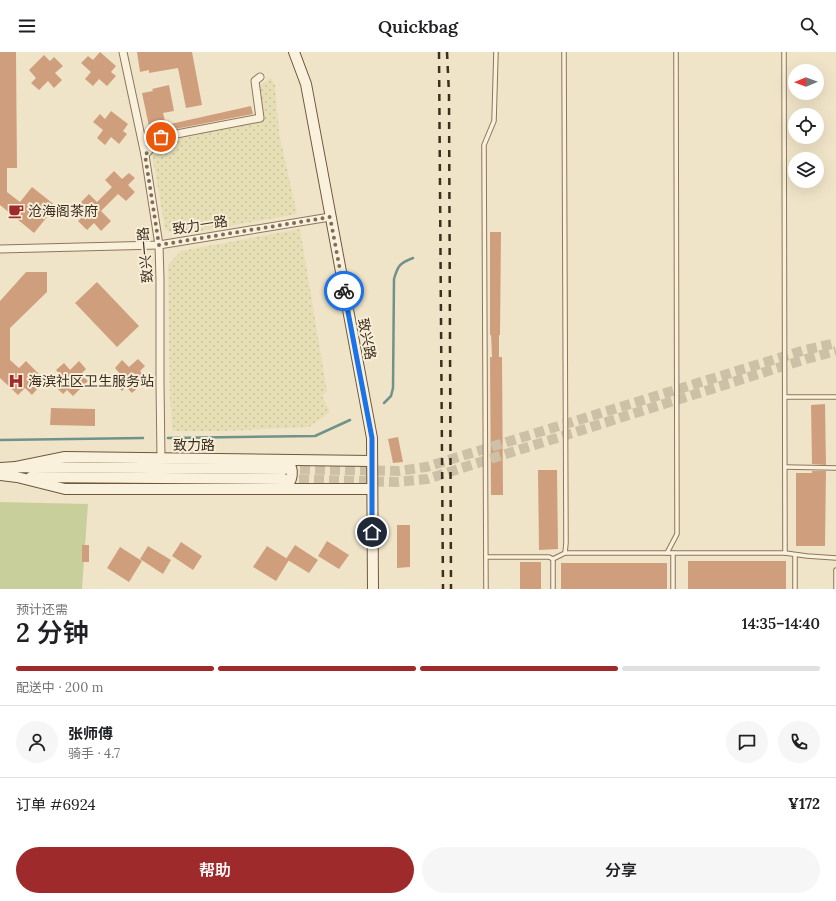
<!DOCTYPE html>
<html lang="zh">
<head>
<meta charset="utf-8">
<style>
	body { margin:0; font-family:Lora,"Noto Sans SC",serif; background:#f6f6f6; color:#202124; height:100vh; display:flex; flex-direction:column; font-size:15px; white-space:nowrap }
	* { box-sizing:border-box; margin:0 }
	p { font-size:13px; color:#757577 }
	.icon { flex:none; width:22px; height:22px; fill:none; stroke:currentColor; stroke-width:2; stroke-linecap:round; stroke-linejoin:round }
	.map { position:relative; height:537px; overflow:hidden }
	.drawer { display:flex; flex-direction:column; background:#fff; flex:1 }
	.drawer>* { flex:none }
	.needle { width:26px; rotate:269deg }
	.fabs { position:absolute; left:788px; top:12px; display:grid; gap:8px }
	.fabs a { display:grid; place-items:center; width:36px; height:36px; border-radius:50%; background:#fff; box-shadow:0 4px 16px #0002; font-size:20px }
	.pin { position:absolute; display:grid; place-items:center; width:34px; height:34px; color:#fff; margin:-17px; border:2px solid #fff; border-radius:50%; box-shadow:0 1px 4px #0007 }
	.courier { position:absolute; display:grid; place-items:center; width:40px; height:40px; margin:-20px; border:3px solid #1a73e8; border-radius:50%; background:#fff; color:#222; box-shadow:0 1px 5px #0007 }
	.head em { font-style:normal; font-weight:600 }
	.head div { display:flex; flex-direction:column-reverse }
	.head { display:flex; align-items:center; justify-content:space-between; height:68px; padding:0 16px }
	h1 { font-size:26px; font-weight:600; line-height:30px }
	.bar { display:grid; grid-template-columns:repeat(4,1fr); gap:6px 4px; align-content:center; height:48px; padding:0 16px }
	.bar i { height:5px; border-radius:3px; background:#e0e0e0 }
	.bar .current { background:#9e2a2b }
	.bar p { grid-column:span 4 }
	.line { display:flex; align-items:center; gap:10px; padding:0 16px; border-top:1px solid #e0e0e0 }
	.line div { flex:1 }
	.round { display:grid; place-items:center; flex:none; width:42px; height:42px; border-radius:21px; background:#f6f6f6 }
	.button { display:flex; gap:8px; margin-top:auto; padding:8px 16px }
	.button a { flex:1; height:46px; border-radius:24px; background:#9e2a2b; color:#fff; font-size:16px; font-weight:600; line-height:46px; text-align:center }
	.button a+a { background:#f6f6f6; color:#202124 }
	header { display:flex; justify-content:space-between; align-items:center; height:52px; padding:0 16px; background:#fff; font-size:18px; font-weight:600 }
	.map>svg:first-child { display:block }
	.farmland { fill:url(#farmland-dots) }
	.park { fill:#c9cf9b }
	.lines { fill:none; stroke-linecap:round; stroke-linejoin:round }
	.stream { stroke:#6f938a; stroke-width:2.5 }
	.building { fill:#cf9f7d }
	.secondary-tunnel { stroke:#ccc0a6; stroke-width:10; stroke-dasharray:10 5; stroke-linecap:butt }
	.lane-casing { stroke:#8d765c; stroke-width:5.5 }
	.street-casing { stroke:#8d765c; stroke-width:9 }
	.secondary-casing { stroke:#6f573f; stroke-width:12 }
	.lane { stroke:#faf1dc; stroke-width:3.5 }
	.street { stroke:#faf1dc; stroke-width:7 }
	.secondary { stroke:#faf1dc; stroke-width:10 }
	.rail { stroke:#3d2e20; stroke-width:2.5; stroke-dasharray:7 7; stroke-linecap:butt }
	.done { stroke:#7c6e5b; stroke-width:4; stroke-dasharray:0 7.2 }
	.route { stroke:#1a73e8; stroke-width:5 }
	.labels { text-anchor:middle; stroke-width:4; stroke-linejoin:round; paint-order:stroke }
	.poi-label { font-size:14px; fill:#3d2e20; stroke:#f7eed8; text-anchor:start }
	.street-label { font-size:14px; fill:#3d2e20; stroke:#f7eed8 }
</style>
</head>
<body>
<header><svg class="icon" aria-label="menu" viewBox="0 0 24 24"><path d="M4 6h16M4 12h16M4 18h16"/></svg>Quickbag<svg class="icon" aria-label="search" viewBox="0 0 24 24"><circle cx="10" cy="10" r="6"/><path d="M15 15l6 6"/></svg></header>
<div class="map">
<svg width="836" height="537" viewBox="0 0 836 537">
	<defs>
		<pattern id="farmland-dots" width="8" height="8" patternUnits="userSpaceOnUse"><rect width="8" height="8" fill="#e6deb5"/><path d="M2 2h.1M6 6h.1" fill="none" stroke="#c6bf9b" stroke-width="1.8" stroke-linecap="round"/></pattern>
	</defs>
	<rect width="100%" height="100%" fill="#f0e4c8"/>
	<g class="farmland">
		<polygon points="271,26 275,33 279,81 297,162 177,183 165,177 152,101 165,90 263,69 259,34"/>
		<polygon points="300,177 327,340 322,344 330,360 309,375 225,379 172,379 170,345 168,213 181,199"/>
	</g>
	<polygon class="park" points="0,450 88,452 82,537 0,537"/>
	<g class="lines">
		<g class="stream">
			<path d="M 384,351 L 391,344 L 393,336 L 394,227 C 398,213 400,211 413,206"/>
			<polyline points="168,386 315,384 350,368"/>
			<polyline points="0,388 143,386"/>
		</g>
	</g>
	<g class="building">
		<polygon points="0,0 16,0 17,116 7,116 7,140 20,150 32,135 56,154 34,181 0,153"/>
		<polygon points="100,0 116,14 111,20 116,24 107,34 99,27 93,34 85,27 91,20 81,11 88,4 93,8"/>
		<polygon points="137,0 192,0 202,53 186,56 178,16 149,21 149,18 140,20"/>
		<polygon points="44,3 50,9 54,5 63,14 55,21 62,28 54,36 48,29 39,38 31,31 36,26 29,18"/>
		<polygon points="169,33 174,59 163,61 166,73 251,54 253,62 160,80 156,83 151,84 142,41 153,39 152,37"/>
		<polygon points="111,59 128,72 123,79 127,82 119,92 111,85 105,93 97,86 103,78 93,70 100,62 105,67"/>
		<polygon points="114,119 122,127 129,121 135,126 128,133 135,140 126,149 118,142 101,159 111,169 101,179 94,171 87,178 78,169 85,162 77,154 89,142 97,150 112,135 105,128"/>
		<polygon points="490,180 501,180 500,283 499,283 499,305 502,305 503,443 491,443 490,305 492,305 491,283 490,283"/>
		<polygon points="26,220 47,220 47,240 10,276 10,308 19,316 26,309 39,322 32,329 39,335 32,343 25,336 18,343 0,326 0,249"/>
		<polygon points="97,230 139,274 117,295 75,251"/>
		<polygon points="138,307 145,314 140,319 147,327 132,341 126,335 122,339 113,330 121,323 115,316 122,308 129,315"/>
		<polygon points="79,309 86,317 81,322 88,329 73,344 67,338 63,342 54,333 62,325 56,318 64,311 70,318"/>
		<polygon points="825,352 826,413 812,412 811,353"/>
		<polygon points="51,356 95,357 95,374 50,373"/>
		<polygon points="398,385 403,410 393,411 388,387"/>
		<polygon points="538,418 557,418 558,497 539,498"/>
		<polygon points="812,419 826,419 825,494 796,494 796,421 812,421"/>
		<polygon points="397,473 410,473 410,515 397,516"/>
		<polygon points="327,489 349,503 339,517 318,504"/>
		<polygon points="181,490 202,504 193,518 172,504"/>
		<rect x="82" y="493" width="7" height="17"/>
		<polygon points="295,493 318,508 309,521 286,507"/>
		<polygon points="148,494 171,508 163,522 140,507"/>
		<polygon points="267,494 289,508 276,529 253,515"/>
		<polygon points="120,495 142,509 129,530 107,516"/>
		<rect x="688" y="509" width="98" height="28"/>
		<rect x="520" y="510" width="21" height="27"/>
		<rect x="561" y="511" width="106" height="26"/>
	</g>
	<g class="lines">
		<g class="secondary-tunnel">
			<polyline points="285,417 399,419 426,415 805,298 836,291"/>
			<polyline points="284,427 396,430 427,427 806,307 836,299"/>
		</g>
		<defs>
			<g id="lane">
				<polyline points="784,0 785,501"/>
				<polyline points="785,345 836,345"/>
				<polyline points="785,415 836,416"/>
				<polyline points="565,501 785,501 807,504 836,506"/>
				<polyline points="667,501 677,482 676,0"/>
				<polyline points="673,501 673,537"/>
				<polyline points="795,503 795,537"/>
				<polyline points="486,505 549,505 553,507"/>
				<polyline points="486,537 484,93 494,69 496,0"/>
				<polyline points="553,537 553,507 565,501 566,491 564,0"/>
				<polyline points="836,537 836,518"/>
			</g>
			<g id="street">
				<polyline points="123,0 145,103 159,193 160,227 160,331 161,407"/>
				<polyline points="145,103 161,85 260,66 255,29 260,25"/>
				<polyline points="0,197 159,193 330,165"/>
			</g>
			<g id="secondary">
				<polyline points="294,0 306,32 372,386 373,537"/>
				<polyline points="16,415 65,405 372,409"/>
				<polyline points="0,416 16,415 285,417"/>
				<polyline points="0,423 17,425 65,437 372,437"/>
				<polyline points="31,425 284,427"/>
				<path d="M 284,437 C 292,430 296,417 286,409"/>
			</g>
		</defs>
		<use href="#lane" class="lane-casing"/>
		<use href="#street" class="street-casing"/>
		<use href="#secondary" class="secondary-casing"/>
		<use href="#lane" class="lane"/>
		<use href="#street" class="street"/>
		<use href="#secondary" class="secondary"/>
		<g class="rail">
			<polyline points="439,0 443,537"/>
			<polyline points="447,0 449,42 451,537"/>
		</g>
	</g>
	<g class="lines">
		<polyline class="done" points="161,85 145,103 159,193 330,165 344,239"/>
		<polyline class="route" points="344,239 372,386 372,480"/>
	</g>
	<defs>
		<symbol id="cafe-bare" viewBox="-9 -9 18 18"><path d="M-5.5-4.5H6V0H3Q3 3.5 0 3.5H-2.5Q-5.5 3.5-5.5 0ZM3-3.2v2h1.7v-2ZM-6 4.5H4V6H-6Z" fill="#9e2a2b" stroke="#f7eed8" stroke-width="2.5" paint-order="stroke"/></symbol>
		<symbol id="hospital-bare" viewBox="-9 -9 18 18"><path d="M-5-5h3v3.5h4V-5h3V5h-3V1.5h-4V5h-3Z" fill="#9e2a2b" stroke="#f7eed8" stroke-width="2.5" paint-order="stroke"/></symbol>
	</defs>
	<g fill-rule="evenodd">
		<use href="#cafe-bare" x="5" y="148" width="22" height="22"/>
		<use href="#hospital-bare" x="5" y="318" width="22" height="22"/>
	</g>
	<g class="labels">
		<g class="poi-label">
			<text x="28" y="164">沧海阁茶府</text>
			<text x="28" y="334">海滨社区卫生服务站</text>
		</g>
		<g class="street-label">
			<text transform="translate(200 173) rotate(-9)" y="5">致力一路</text>
			<text transform="translate(145 203) rotate(-95)" y="5">致兴一路</text>
			<text transform="translate(367 287) rotate(79)" y="5">致兴路</text>
			<text x="194" y="398">致力路</text>
		</g>
	</g>
</svg>
<div class="fabs">
<a><svg class="needle" viewBox="-14 -14 28 28"><path d="M0-13l5 13h-10z" fill="#e53935"/><path d="M0 13l5-13h-10z" fill="#757577"/></svg></a>
<a><svg class="icon" aria-label="locate" viewBox="0 0 24 24"><circle cx="12" cy="12" r="6"/><path d="M12 2v4M12 18v4M2 12h4M18 12h4"/></svg></a>
<a><svg class="icon" aria-label="layers" viewBox="0 0 24 24"><path d="M12 4l9 5-9 5-9-5zM3 14l9 5 9-5"/></svg></a>
</div>
<div class="pin" style="left:161px;top:85px;background:#ea580c"><svg class="icon" aria-label="bag" viewBox="0 0 24 24"><path d="M5 8h14l-1 12H6zM9 8a3 3 0 0 1 6 0"/></svg></div>
<div class="pin" style="left:372px;top:480px;background:#1f2937"><svg class="icon" aria-label="home" viewBox="0 0 24 24"><path d="M3 11l9-7 9 7M6 9v11h12V9"/></svg></div>
<div class="courier" style="left:344px;top:239px"><svg class="icon" aria-label="bike" viewBox="0 0 24 24"><circle cx="6" cy="16" r="4"/><circle cx="18" cy="16" r="4"/><path d="M6 16l4-8h5l3 8M10 8l3 8H6M13 5h3"/></svg></div>
</div>
<section class="drawer">
<div class="head"><div><h1>2 分钟</h1><p>预计还需</p></div><em>14:35–14:40</em></div>
<div class="bar"><i class="current"></i><i class="current"></i><i class="current"></i><i></i><p>配送中 · 200 m</p></div>
<div class="line" style="height:72px"><a class="round"><svg class="icon" aria-label="person" viewBox="0 0 24 24"><circle cx="12" cy="8" r="4"/><path d="M4 21q1-7 8-7t8 7"/></svg></a><div><b>张师傅</b><p>骑手 · 4.7</p></div><a class="round"><svg class="icon" aria-label="chat" viewBox="0 0 24 24"><path d="M4 5h16v11H9l-5 4z"/></svg></a><a class="round"><svg class="icon" aria-label="phone" viewBox="0 0 24 24"><path d="M5 4h4l2 5-3 2q2 4 5 5l2-3 5 2v4C11 20 4 13 5 4z"/></svg></a></div>
<div class="line" style="height:52px"><div>订单 #6924</div><b>¥172</b></div>
<div class="button"><a>帮助</a><a>分享</a></div>
</section>
</body>
</html>
